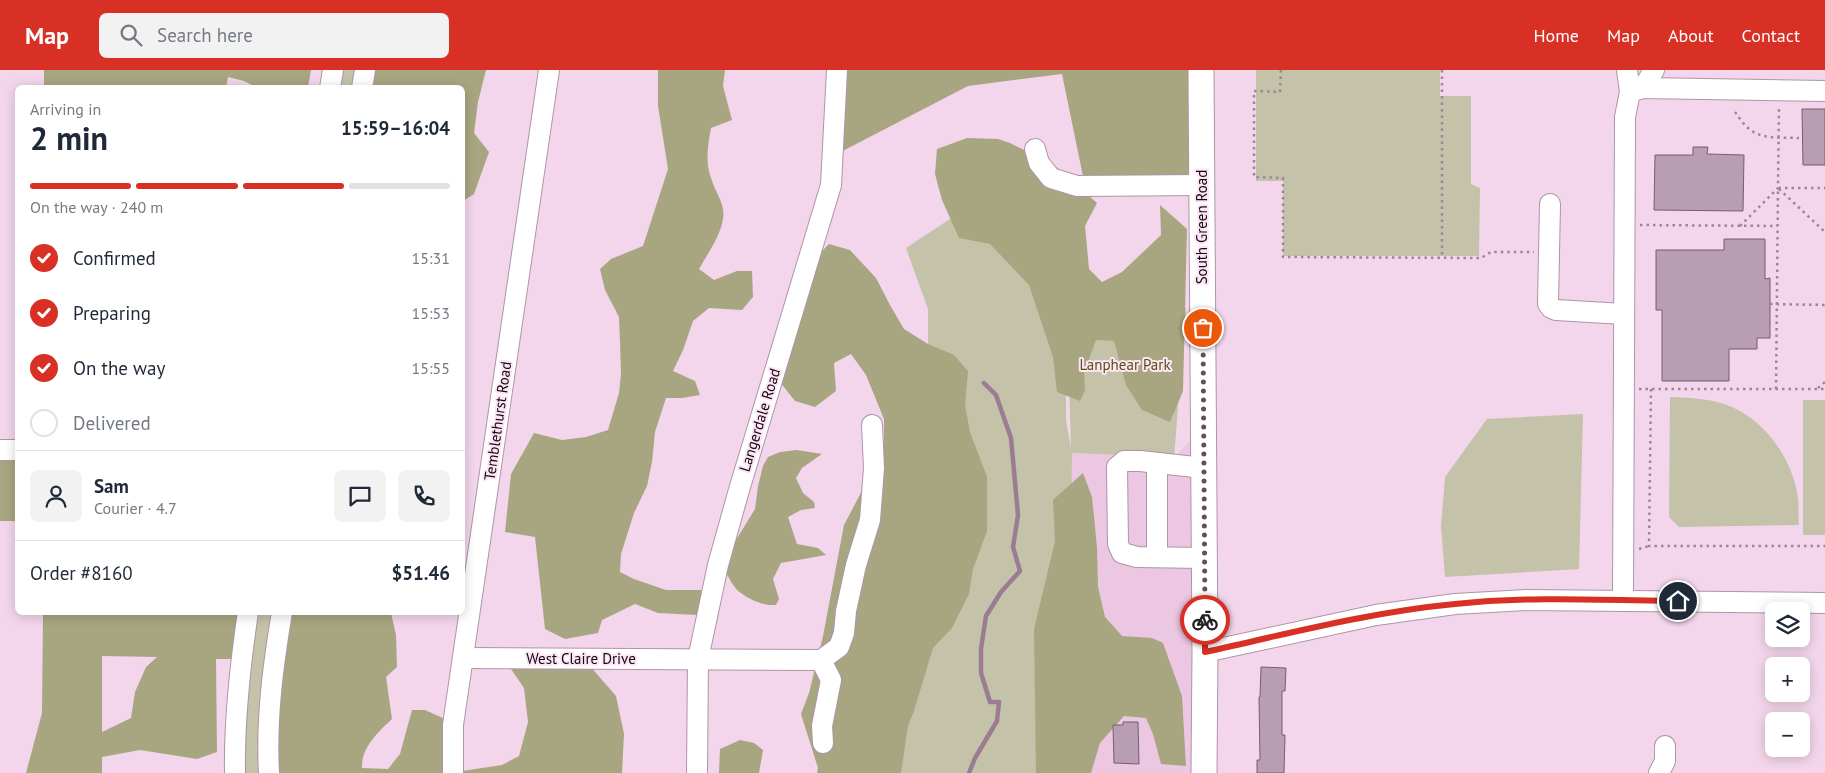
<!DOCTYPE html>
<html lang="en">
<head>
<meta charset="utf-8">
<style>
	body { margin:0; font-family:"PT Sans",sans-serif; background:#f2f2f3; color:#1f2937; height:100vh; display:flex; flex-direction:column; font-size:19px; white-space:nowrap }
	* { box-sizing:border-box; margin:0 }
	p { font-size:16px; color:#747a83 }
	.icon { flex:none; width:28px; height:28px; fill:none; stroke:currentColor; stroke-width:2; stroke-linecap:round; stroke-linejoin:round }
	.map { position:relative; flex:1; overflow:hidden }
	.sheet { position:absolute; left:15px; top:15px; width:450px; height:530px; display:flex; flex-direction:column; background:#fff; border-radius:8px; box-shadow:0 2px 12px #0003 }
	.sheet>* { flex:none }
	.buttons { position:absolute; left:1765px; top:532px; display:grid; gap:10px }
	.buttons a { display:grid; place-items:center; width:45px; height:45px; border-radius:8px; background:#fff; box-shadow:0 2px 12px #0003; font-size:25px }
	.pin { position:absolute; display:grid; place-items:center; width:42px; height:42px; color:#fff; margin:-21px; border:2px solid #fff; border-radius:50%; box-shadow:0 1px 5px #0007 }
	.courier { position:absolute; display:grid; place-items:center; width:50px; height:50px; margin:-25px; border:4px solid #d93025; border-radius:50%; background:#fff; color:#222; box-shadow:0 1px 6px #0007 }
	.summary em { font-style:normal; font-weight:700 }
	.summary div { display:flex; flex-direction:column-reverse }
	.summary { display:flex; align-items:center; justify-content:space-between; height:85px; padding:0 15px }
	h1 { font-size:32px; font-weight:700; line-height:38px }
	.bar { display:grid; grid-template-columns:repeat(4,1fr); gap:8px 5px; align-content:center; height:60px; padding:0 15px }
	.bar i { height:6px; border-radius:4px; background:#e0e1e3 }
	.bar .on { background:#d93025 }
	.bar p { grid-column:span 4 }
	.line { display:flex; align-items:center; gap:12px; padding:0 15px; border-top:1px solid #e0e1e3 }
	.line div { flex:1 }
	.round { display:grid; place-items:center; flex:none; width:52px; height:52px; border-radius:8px; background:#f2f2f3 }
	ol { padding:0 15px; list-style:none }
	li { display:flex; align-items:center; gap:15px; height:55px }
	li p { margin-inline-start:auto }
	li .icon { padding:5px; border-radius:50%; background:#d93025; color:#fff; stroke-width:4 }
	li:last-child { color:#747a83 }
	li i { width:28px; height:28px; border:2px solid #e0e1e3; border-radius:50% }
	header { display:flex; align-items:center; gap:30px; box-sizing:border-box; height:70px; padding:0 25px; background:#d93025; color:#fff }
	header strong { font-size:24px }
	nav { display:flex; gap:28px; margin-inline-start:auto; font-size:18px }
	.search { width:350px; height:45px; background:#f2f2f3; display:flex; align-items:center; gap:12px; box-sizing:border-box; padding:0 18px; border-radius:8px; color:#747a83; font-size:19px }
	.map>svg:first-child { display:block }
	.built { fill:#ebc7e1 }
	.green { fill:#c4c2a9 }
	.forest { fill:#a8a681; fill-rule:evenodd }
	.lines { fill:none; stroke-linecap:round; stroke-linejoin:round }
	.stream { stroke:#9b7c93; stroke-width:4.5 }
	.building { fill:#b99db1; stroke:#775d70 }
	.minor-casing { stroke:#af94a7; stroke-width:22 }
	.major-casing { stroke:#af94a7; stroke-width:27 }
	.path { stroke:#9c8696; stroke-width:2.5; stroke-dasharray:2.5 4; stroke-linecap:butt }
	.minor { stroke:#fff; stroke-width:20 }
	.major { stroke:#fff; stroke-width:25 }
	.done { stroke:#61505c; stroke-width:5; stroke-dasharray:0 9 }
	.route { stroke:#d93025; stroke-width:6 }
	.labels { text-anchor:middle; stroke-width:4; stroke-linejoin:round; paint-order:stroke }
	.street-label { font-size:15px; fill:#12080f; stroke:#fde5f6 }
	.park-label { font-size:15px; fill:#554f11; stroke:#fde5f6 }
</style>
</head>
<body>
<header>
<strong>Map</strong>
<div class="search"><svg class="icon" aria-label="search" viewBox="0 0 24 24"><circle cx="10" cy="10" r="6"/><path d="M15 15l6 6"/></svg>Search here</div>
<nav><a>Home</a><a>Map</a><a>About</a><a>Contact</a></nav>
</header>
<div class="map">
<svg width="1825" height="703" viewBox="0 0 1825 703">
	<rect width="100%" height="100%" fill="#f3d6eb"/>
	<polygon class="built" points="1204,358 1204,703 1069,703 1072,383 1174,387"/>
	<g class="green">
		<polygon points="341,0 360,0 357,17 338,18"/>
		<polygon points="1256,0 1440,0 1440,26 1471,26 1471,114 1480,118 1479,186 1283,186 1283,111 1256,111"/>
		<polygon points="1000,116 1066,252 1066,350 1071,378 1067,238 1186,238 1174,387 1072,383 1069,703 847,703 928,274 928,239 906,178"/>
		<path d="M 1670,327 C 1691,328 1714,328 1734,338 C 1768,354 1793,391 1798,428 C 1799,437 1798,447 1799,455 L 1679,457 L 1669,447 Z"/>
		<rect x="1803" y="330" width="22" height="135"/>
		<polygon points="1583,344 1579,499 1445,507 1441,456 1445,407 1487,349"/>
		<polygon points="258,543 278,543 261,703 240,703 248,612"/>
	</g>
	<g class="forest">
		<polygon points="44,0 311,0 308,17 256,17 244,11 228,7 226,17 44,18"/>
		<polygon points="365,0 486,0 478,32 474,63 489,82 474,124 463,131 462,18 362,18"/>
		<path d="M 658,0 L 725,0 L 723,16 L 732,50 L 711,58 C 708,75 705,92 711,108 C 715,122 726,135 723,149 C 720,167 708,183 699,199 L 714,210 L 737,201 L 752,201 L 753,227 L 742,240 L 709,238 L 693,251 L 683,280 L 673,301 L 695,311 L 700,325 L 682,328 L 666,328 L 655,362 L 652,392 L 647,416 L 634,443 L 621,484 L 620,502 L 634,509 L 666,520 L 702,520 L 697,545 L 658,543 L 635,534 L 602,550 L 598,563 L 565,569 L 545,559 L 535,467 L 505,462 L 511,404 L 534,363 L 562,370 L 586,367 L 608,360 L 619,323 L 621,304 L 620,272 L 619,247 L 605,220 L 600,199 L 611,189 L 643,176 L 668,99 L 658,36 Z"/>
		<polygon points="837,0 1201,0 1202,115 1085,116 1062,4 968,16 833,86"/>
		<polygon points="967,68 998,69 1010,73 1053,94 1097,133 1085,156 1089,199 1102,212 1122,202 1161,165 1160,135 1187,159 1183,321 1170,352 1142,340 1126,315 1114,271 1096,270 1084,303 1085,320 1080,331 1057,322 1053,287 1029,215 990,174 959,168 942,130 935,104 937,79"/>
		<polygon points="829,174 850,180 876,208 890,235 904,259 928,274 954,285 968,301 965,335 970,362 987,407 987,461 973,499 969,524 952,558 933,578 914,641 908,656 901,703 817,703 818,698 801,644 809,623 823,566 844,455 874,398 884,371 884,349 866,305 851,284 834,293 836,321 815,337 795,331 780,312 818,185"/>
		<polygon points="0,380 17,380 17,456 16,451 0,451"/>
		<path d="M 797,380 L 822,384 L 802,398 L 796,408 L 803,423 L 814,432 L 815,438 L 801,440 L 788,447 L 797,474 L 818,478 L 826,485 L 781,493 L 773,509 L 779,529 L 776,535 C 764,536 750,530 741,523 C 734,519 730,509 726,503 L 731,478 L 755,439 L 758,416 L 763,396 L 768,387 L 780,382 Z"/>
		<polygon points="1083,403 1092,427 1097,477 1098,517 1105,547 1122,566 1152,568 1163,573 1182,626 1186,696 1161,694 1153,664 1146,648 1124,646 1100,673 1091,703 1036,703 1034,559 1055,471 1053,430"/>
		<path d="M 43,543 L 248,543 L 241,589 L 216,589 L 217,682 L 197,689 L 140,680 L 102,687 L 102,703 L 26,703 L 42,643 ZM 102,586 L 157,587 L 146,597 L 135,622 L 131,648 L 102,662 Z"/>
		<path d="M 282,543 L 391,543 L 396,565 L 397,597 L 386,607 L 392,649 C 378,662 361,678 362,698 L 388,699 L 400,684 L 412,640 L 425,640 L 445,649 L 445,703 L 269,703 Z"/>
		<polygon points="590,596 616,626 624,664 622,703 462,703 462,701 502,695 519,686 528,652 524,618 511,599"/>
		<polygon points="740,670 754,673 763,680 759,703 719,703 720,679"/>
	</g>
	<g class="lines">
		<polyline class="stream" points="969,703 975,688 997,651 999,632 990,632 981,603 981,579 986,546 1001,522 1020,501 1013,477 1018,445 1011,368 996,325 984,313"/>
	</g>
	<g class="building">
		<polygon points="1802,39 1825,39 1825,95 1803,95"/>
		<polygon points="1693,77 1708,77 1707,84 1744,85 1743,141 1654,140 1655,85 1693,85"/>
		<polygon points="1724,169 1765,169 1765,209 1770,208 1770,268 1757,268 1757,279 1729,279 1729,311 1662,311 1662,240 1656,240 1656,180 1724,180"/>
		<polygon points="1261,597 1286,598 1285,621 1282,621 1282,665 1285,665 1284,703 1257,703 1257,690 1260,690 1259,627 1260,627"/>
		<polygon points="1123,652 1138,652 1139,694 1114,693 1113,655 1123,655"/>
	</g>
	<g class="lines">
		<defs>
			<g id="minor">
				<polyline points="330,18 333,0"/>
				<polyline points="362,18 365,0"/>
				<polyline points="1643,18 1654,0"/>
				<polyline points="1630,22 1643,18 1825,21"/>
				<polyline points="1035,79 1039,93 1051,108 1077,116 1202,115"/>
				<polyline points="1550,134 1548,234 1551,238 1556,240 1624,244"/>
				<polyline points="0,380 18,380"/>
				<polyline points="1157,394 1157,487"/>
				<polyline points="1204,398 1140,391 1124,391 1117,397 1118,474 1122,483 1137,487 1204,488"/>
				<polyline points="1623,531 1625,47 1630,22 1627,0"/>
				<polyline points="1205,582 1376,545 1455,534 1527,530 1825,533"/>
				<polyline points="463,588 821,590 831,610 822,656 823,673"/>
				<polyline points="821,590 839,577 844,563 846,541 856,495 870,450 874,398 872,355"/>
				<path d="M 235,703 C 234,649 240,596 248,542"/>
				<path d="M 269,703 C 266,649 273,596 282,542"/>
				<polyline points="453,703 453,655 549,0"/>
				<polyline points="697,703 698,589 718,495 739,420 831,115 837,0"/>
				<polyline points="1659,703 1665,691 1665,676"/>
			</g>
			<polyline id="major" points="1201,0 1205,582 1204,703"/>
		</defs>
		<use href="#minor" class="minor-casing"/>
		<use href="#major" class="major-casing"/>
		<g class="path">
			<polyline points="1281,0 1280,22 1254,21 1254,107 1283,108 1283,187 1481,188 1491,182 1534,182"/>
			<polyline points="1442,0 1442,188"/>
			<path d="M 1735,42 C 1739,47 1743,54 1748,58 C 1761,70 1782,67 1799,68"/>
			<polyline points="1779,119 1825,162"/>
			<polyline points="1640,155 1777,156"/>
			<polyline points="1740,156 1778,118 1779,36"/>
			<polyline points="1770,234 1825,235"/>
			<polyline points="1818,318 1825,312"/>
			<polyline points="1639,319 1825,319"/>
			<polyline points="1651,319 1649,476 1825,476"/>
			<polyline points="1776,319 1778,118 1825,118"/>
			<polyline points="1639,479 1649,476"/>
		</g>
		<use href="#minor" class="minor"/>
		<use href="#major" class="major"/>
	</g>
	<g class="lines">
		<polyline class="done" points="1203,258 1205,550"/>
		<path class="route" d="M 1205,550 L 1205,582 C 1287,564 1370,542 1455,534 C 1529,526 1604,530 1678,531"/>
	</g>
	<g class="labels">
		<g class="street-label">
			<text transform="translate(1202 157) rotate(-90)" y="5">South Green Road</text>
			<text transform="translate(760 350) rotate(-73)" y="5">Langerdale Road</text>
			<text transform="translate(498 351) rotate(-82)" y="5">Temblethurst Road</text>
			<text x="581" y="594">West Claire Drive</text>
		</g>
		<g class="park-label">
			<text x="1125" y="300">Lanphear Park</text>
		</g>
	</g>
</svg>
<div class="buttons">
<a><svg class="icon" aria-label="layers" viewBox="0 0 24 24"><path d="M12 4l9 5-9 5-9-5zM3 14l9 5 9-5"/></svg></a>
<a>+</a>
<a>−</a>
</div>
<div class="pin" style="left:1203px;top:258px;background:#ea580c"><svg class="icon" aria-label="bag" viewBox="0 0 24 24"><path d="M5 8h14l-1 12H6zM9 8a3 3 0 0 1 6 0"/></svg></div>
<div class="pin" style="left:1678px;top:531px;background:#1f2937"><svg class="icon" aria-label="home" viewBox="0 0 24 24"><path d="M3 11l9-7 9 7M6 9v11h12V9"/></svg></div>
<div class="courier" style="left:1205px;top:550px"><svg class="icon" aria-label="bike" viewBox="0 0 24 24"><circle cx="6" cy="16" r="4"/><circle cx="18" cy="16" r="4"/><path d="M6 16l4-8h5l3 8M10 8l3 8H6M13 5h3"/></svg></div>
<section class="sheet">
<div class="summary"><div><h1>2 min</h1><p>Arriving in</p></div><em>15:59–16:04</em></div>
<div class="bar"><i class="on"></i><i class="on"></i><i class="on"></i><i></i><p>On the way · 240 m</p></div>
<ol>
<li><svg class="icon" aria-label="check" viewBox="0 0 24 24"><path d="M5 12l5 5 9-10"/></svg>Confirmed<p>15:31</p></li>
<li><svg class="icon" aria-label="check" viewBox="0 0 24 24"><path d="M5 12l5 5 9-10"/></svg>Preparing<p>15:53</p></li>
<li><svg class="icon" aria-label="check" viewBox="0 0 24 24"><path d="M5 12l5 5 9-10"/></svg>On the way<p>15:55</p></li>
<li><i></i>Delivered</li>
</ol>
<div class="line" style="height:90px"><a class="round"><svg class="icon" aria-label="person" viewBox="0 0 24 24"><circle cx="12" cy="8" r="4"/><path d="M4 21q1-7 8-7t8 7"/></svg></a><div><b>Sam</b><p>Courier · 4.7</p></div><a class="round"><svg class="icon" aria-label="chat" viewBox="0 0 24 24"><path d="M4 5h16v11H9l-5 4z"/></svg></a><a class="round"><svg class="icon" aria-label="phone" viewBox="0 0 24 24"><path d="M5 4h4l2 5-3 2q2 4 5 5l2-3 5 2v4C11 20 4 13 5 4z"/></svg></a></div>
<div class="line" style="height:65px"><div>Order #8160</div><b>$51.46</b></div>
</section>
</div>
</body>
</html>
